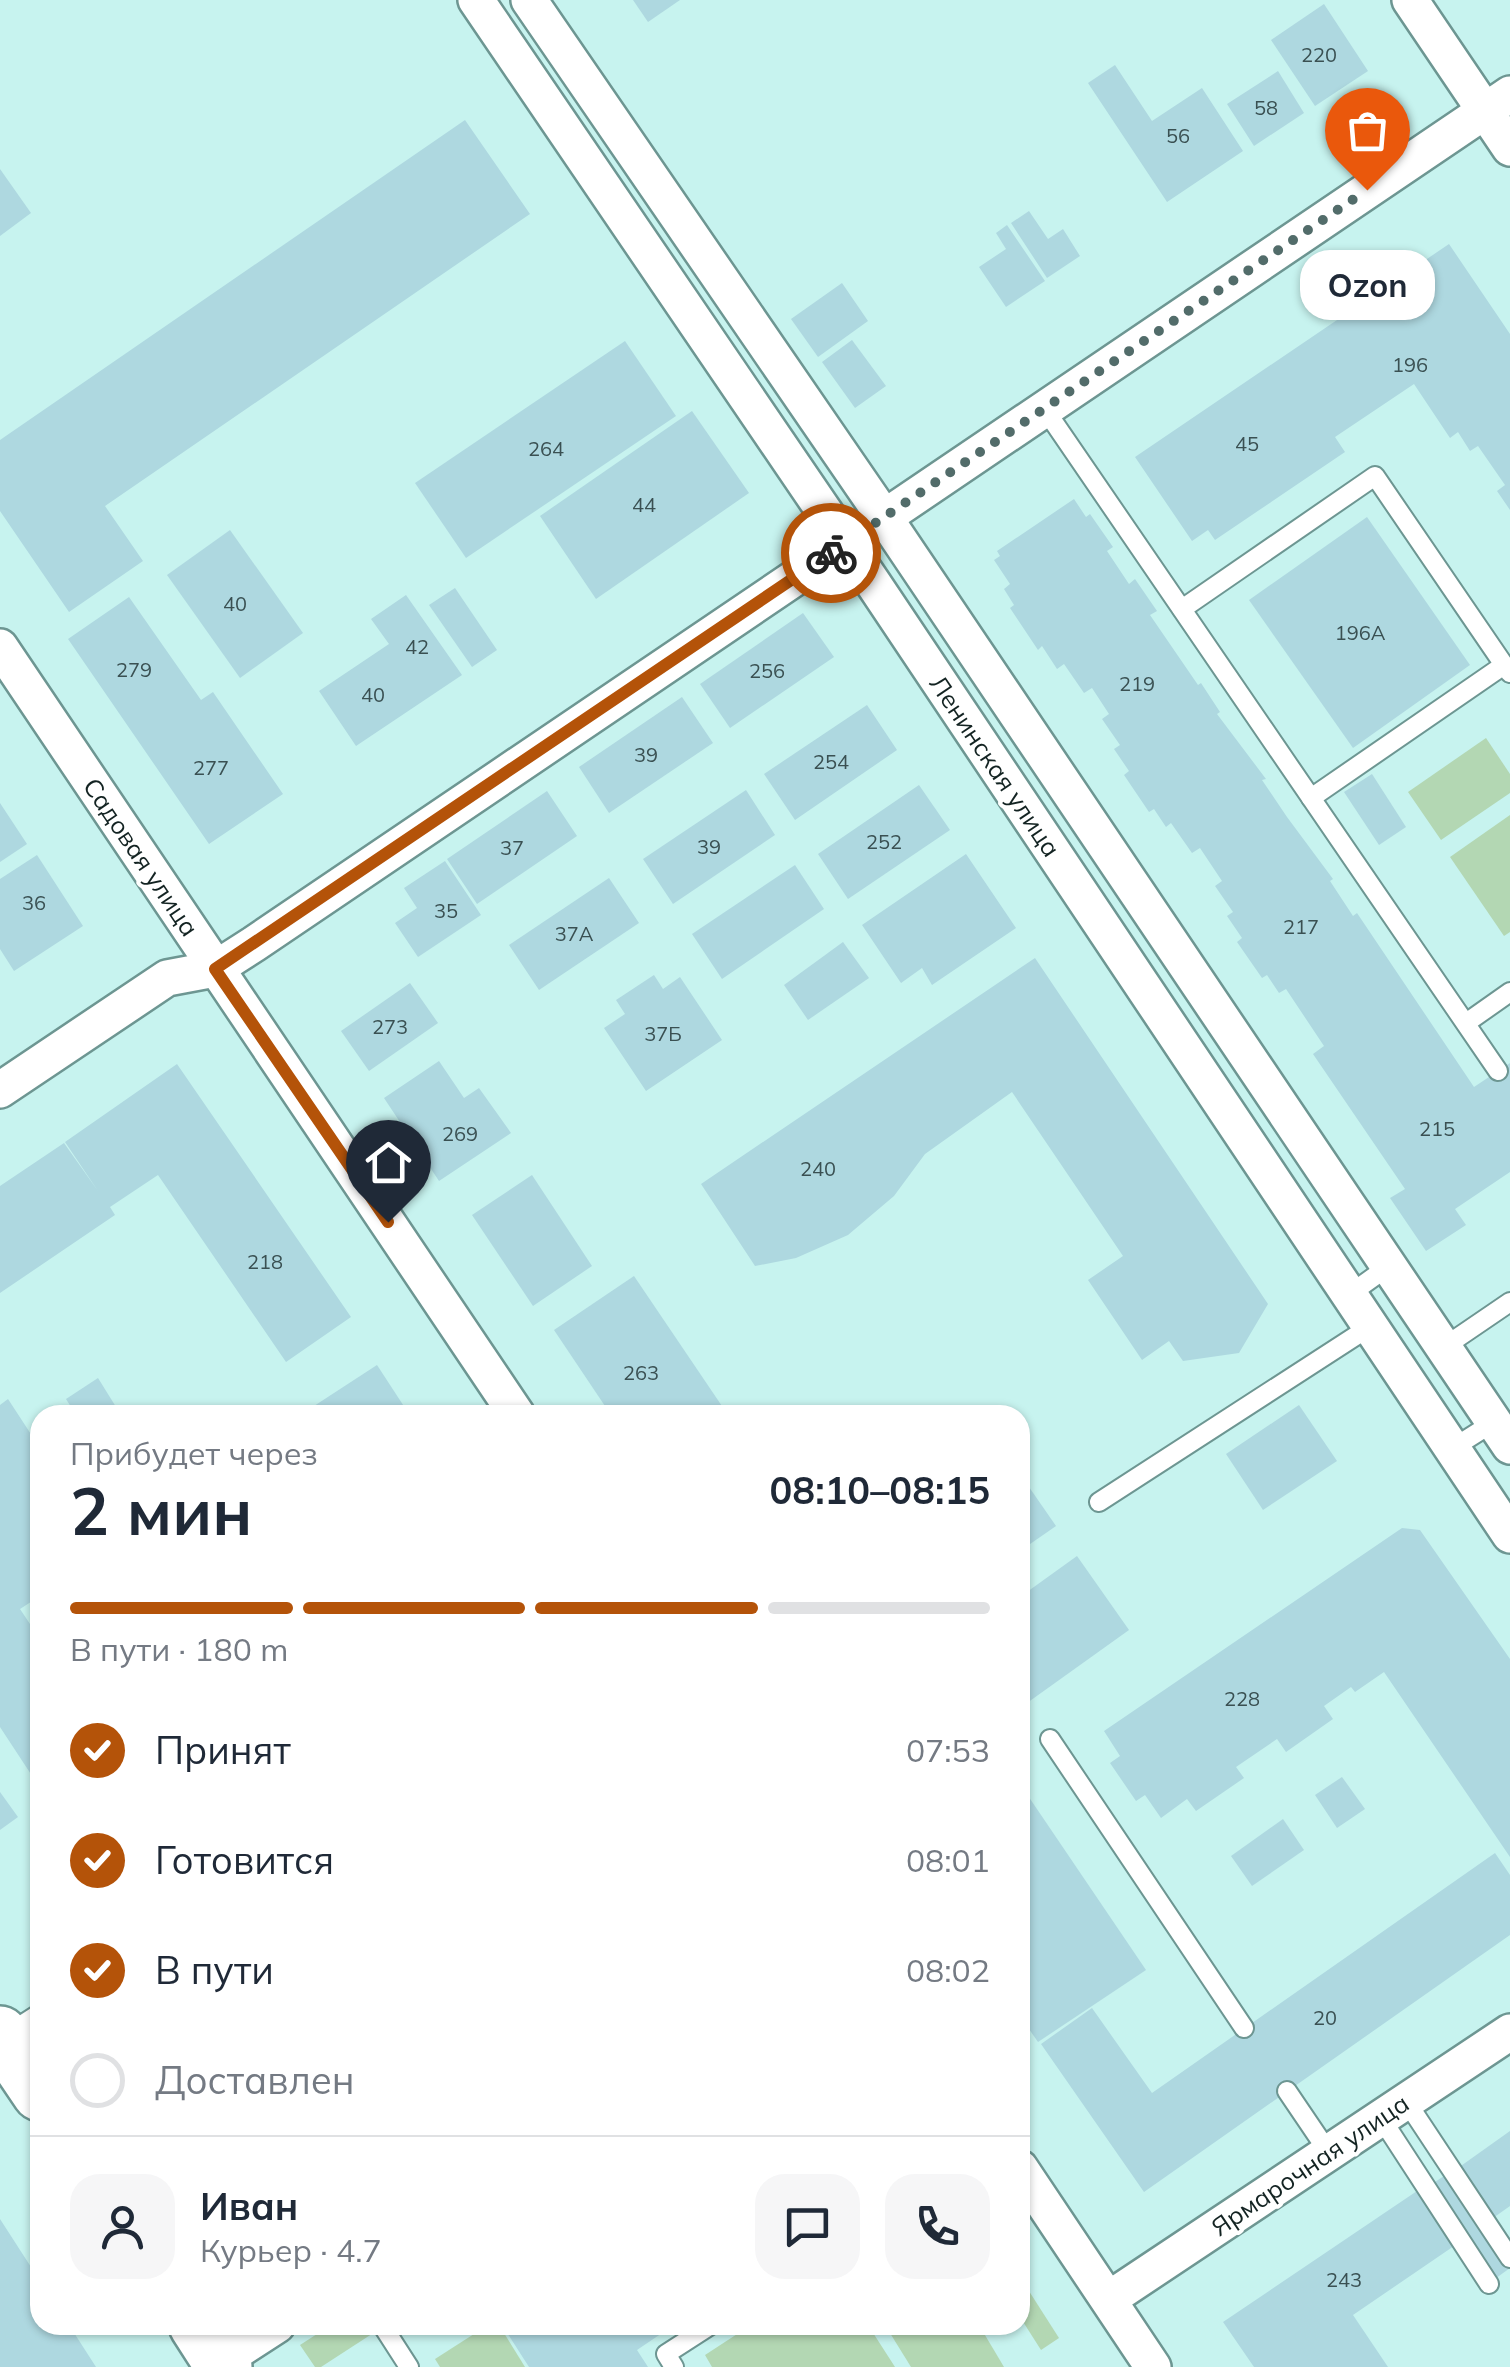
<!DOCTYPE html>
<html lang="ru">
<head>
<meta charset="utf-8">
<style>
	body { margin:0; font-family:Mulish,sans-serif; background:#f6f6f7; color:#1f2937; height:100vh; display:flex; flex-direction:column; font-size:38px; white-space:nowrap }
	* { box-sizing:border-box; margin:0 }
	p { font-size:32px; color:#747a83 }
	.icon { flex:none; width:55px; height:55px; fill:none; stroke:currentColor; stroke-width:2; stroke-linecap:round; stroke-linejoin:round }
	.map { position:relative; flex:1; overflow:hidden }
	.sheet { position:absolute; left:30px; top:1405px; width:1000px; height:930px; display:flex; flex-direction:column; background:#fff; border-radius:30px; box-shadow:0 2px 8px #0004 }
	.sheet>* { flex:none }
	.pin { position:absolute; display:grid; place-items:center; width:85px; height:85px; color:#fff; margin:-102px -42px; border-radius:50% 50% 50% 0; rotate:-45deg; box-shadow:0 0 10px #0007 }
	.pin .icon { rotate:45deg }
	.courier { position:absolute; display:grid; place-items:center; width:100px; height:100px; margin:-50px; border:8px solid #b45309; border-radius:50%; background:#fff; color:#222; box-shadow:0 2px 12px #0007 }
	.bubble { position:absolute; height:70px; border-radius:30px; background:#fff; box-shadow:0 2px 8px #0004; font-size:32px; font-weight:700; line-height:70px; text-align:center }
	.head em { font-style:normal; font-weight:700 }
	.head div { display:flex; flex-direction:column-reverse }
	.head { display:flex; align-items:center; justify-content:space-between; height:170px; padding:0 40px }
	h1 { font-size:65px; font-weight:700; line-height:75px }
	.bar { display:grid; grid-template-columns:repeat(4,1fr); gap:15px 10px; align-content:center; height:120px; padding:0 40px }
	.bar i { height:12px; border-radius:8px; background:#e0e1e3 }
	.bar .on { background:#b45309 }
	.bar p { grid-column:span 4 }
	.line { display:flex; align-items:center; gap:25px; padding:0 40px; border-top:2px solid #e0e1e3 }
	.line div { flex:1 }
	.round { display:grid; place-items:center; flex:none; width:105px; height:105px; border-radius:30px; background:#f6f6f7 }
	ol { padding:0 40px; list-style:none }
	li { display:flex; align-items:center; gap:30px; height:110px }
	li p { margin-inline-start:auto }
	li .icon { padding:10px; border-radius:50%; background:#b45309; color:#fff; stroke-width:4 }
	li:last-child { color:#747a83 }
	li i { width:55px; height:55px; border:5px solid #e0e1e3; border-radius:50% }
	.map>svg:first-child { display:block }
	.green { fill:#b3d7b3 }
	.building { fill:#aed8e0 }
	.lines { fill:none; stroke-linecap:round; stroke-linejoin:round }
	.service-casing { stroke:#6d9692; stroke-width:22 }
	.minor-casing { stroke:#6d9692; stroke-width:40 }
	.primary-casing { stroke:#6d9692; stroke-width:60 }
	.service { stroke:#fff; stroke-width:18 }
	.minor { stroke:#fff; stroke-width:35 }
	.primary { stroke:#fff; stroke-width:55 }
	.done { stroke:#526c6a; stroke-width:10; stroke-dasharray:0 18 }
	.route { stroke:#b45309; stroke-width:12 }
	.labels { text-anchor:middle; stroke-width:8; stroke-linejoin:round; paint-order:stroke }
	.number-label { font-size:20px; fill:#3a5052 }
	.street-label { font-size:25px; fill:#132322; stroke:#fff }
</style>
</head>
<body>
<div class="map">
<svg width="1510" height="2367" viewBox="0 0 1510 2367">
	<rect width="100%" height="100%" fill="#c7f3ef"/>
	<g class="green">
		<polygon points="1486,738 1510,774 1510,793 1441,840 1408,792"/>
		<polygon points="1510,815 1510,932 1504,936 1450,857"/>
		<polygon points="1020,2277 1059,2338 1041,2350 1020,2317"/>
		<polygon points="331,2325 375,2325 378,2330 321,2367 315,2367 300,2345"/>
		<polygon points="488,2325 499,2325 525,2367 440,2367 435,2359"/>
		<polygon points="751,2325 807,2325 811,2331 820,2325 868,2325 895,2367 712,2367 705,2355"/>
		<polygon points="885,2325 979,2325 1004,2367 911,2367"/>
	</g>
	<g class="building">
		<polygon points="633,0 680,0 648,22"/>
		<polygon points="1324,4 1368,71 1315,106 1271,40"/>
		<polygon points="1115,65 1152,121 1202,88 1243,151 1167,202 1088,83"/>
		<polygon points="1278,71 1304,113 1254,146 1227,104"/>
		<polygon points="465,120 530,214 105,506 143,561 69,612 0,511 0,440"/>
		<polygon points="0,169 31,213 0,236"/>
		<polygon points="1029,211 1048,239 1063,229 1080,256 1047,278 1011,223"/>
		<polygon points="1007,225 1045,281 1006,307 979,267 1006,249 996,233"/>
		<polygon points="1449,244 1510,334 1510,510 1497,491 1505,485 1478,446 1470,451 1458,432 1450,438 1414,384 1335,437 1345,452 1215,540 1208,530 1192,541 1135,457"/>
		<polygon points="842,283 868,321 818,357 791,319"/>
		<polygon points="852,340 886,386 855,408 822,362"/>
		<polygon points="625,341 676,416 466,558 415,483"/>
		<polygon points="692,411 749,493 596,599 540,516"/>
		<polygon points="1074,499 1086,517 1090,514 1113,547 1107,551 1129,584 1135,579 1157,611 1150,615 1198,685 1201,683 1220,712 1217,714 1266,779 1262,780 1287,817 1333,879 1330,881 1353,916 1357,913 1474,1087 1510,1063 1510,1172 1455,1209 1466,1225 1426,1251 1390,1198 1405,1189 1313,1054 1324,1046 1286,989 1279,993 1267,975 1262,978 1237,942 1242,938 1227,916 1233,912 1215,886 1222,881 1200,848 1192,853 1171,823 1166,827 1154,809 1149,812 1124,775 1129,771 1114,749 1120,745 1102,719 1109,714 1092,688 1084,693 1064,664 1057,669 1042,646 1038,650 1010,608 1014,605 1004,589 1010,584 994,560 1000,556 997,551"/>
		<polygon points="1367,517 1470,665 1353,748 1249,600"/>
		<polygon points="230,530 303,633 240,678 167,575"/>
		<polygon points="455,588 497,650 472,667 429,605"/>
		<polygon points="406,595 462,675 356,746 319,691 389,644 371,619"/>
		<polygon points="129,597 201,700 213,692 283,794 209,844 68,639"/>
		<polygon points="803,613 834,657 730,728 700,684"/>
		<polygon points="682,697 713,743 609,813 579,767"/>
		<polygon points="867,705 897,750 795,820 764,774"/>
		<polygon points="1372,774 1406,827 1379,845 1344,792"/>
		<polygon points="919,785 950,830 848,899 818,854"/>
		<polygon points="746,790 775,835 673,904 643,859"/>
		<polygon points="547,791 577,836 477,904 447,859"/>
		<polygon points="0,803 27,844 0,862"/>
		<polygon points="966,854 1016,928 932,985 922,968 901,983 862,925"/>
		<polygon points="37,855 83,926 14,971 0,949 0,879"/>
		<polygon points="445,861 481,915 418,957 395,923 417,908 404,888"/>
		<polygon points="795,865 824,909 722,979 692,934"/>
		<polygon points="609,878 639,923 539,990 509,945"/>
		<polygon points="843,942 869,978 808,1020 784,985"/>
		<polygon points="1035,958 1268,1304 1239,1353 1183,1361 1169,1341 1142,1360 1088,1280 1123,1256 1012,1092 925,1154 894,1196 848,1235 796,1258 755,1266 701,1184"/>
		<polygon points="654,975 663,989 680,977 722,1040 646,1091 604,1028 625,1014 616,1000"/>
		<polygon points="410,983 438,1023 369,1071 341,1031"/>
		<polygon points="439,1061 464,1098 479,1088 511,1133 439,1181 384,1098"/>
		<polygon points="177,1064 351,1317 286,1362 158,1175 110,1207 115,1215 0,1293 0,1186 64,1143 98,1191 65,1142"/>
		<polygon points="532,1175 592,1266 533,1306 472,1215"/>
		<polygon points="634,1276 728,1415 611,1415 554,1330"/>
		<polygon points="377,1365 407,1411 401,1415 320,1415 314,1406"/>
		<polygon points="98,1378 121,1415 76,1415 66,1399"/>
		<polygon points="8,1399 40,1448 40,1596 20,1609 40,1639 40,1788 0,1727 0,1405"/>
		<polygon points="1299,1405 1337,1461 1263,1510 1226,1454"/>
		<polygon points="1020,1474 1056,1526 1020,1551"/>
		<polygon points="1402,1528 1420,1530 1510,1659 1510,1857 1384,1672 1355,1692 1351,1687 1324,1706 1333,1719 1286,1752 1277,1739 1236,1767 1244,1778 1196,1811 1187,1799 1161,1818 1145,1795 1136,1801 1110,1763 1120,1756 1104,1731"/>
		<polygon points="1077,1556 1129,1630 1020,1708 1020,1597"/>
		<polygon points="1342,1777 1365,1809 1337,1828 1315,1795"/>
		<polygon points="1020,1784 1146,1970 1038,2042 1020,2016"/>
		<polygon points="0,1792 18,1817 0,1830"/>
		<polygon points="1283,1819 1304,1850 1252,1886 1231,1856"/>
		<polygon points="1495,1853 1510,1875 1510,1935 1144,2192 1041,2044 1092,2008 1152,2093"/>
		<polygon points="1510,2131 1510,2206 1493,2218 1458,2168"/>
		<polygon points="1447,2174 1510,2268 1492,2281 1429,2186"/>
		<polygon points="1417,2191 1454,2246 1353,2315 1388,2367 1254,2367 1223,2322"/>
		<polygon points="0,2219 40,2281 40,2325 69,2325 96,2367 0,2367"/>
		<polygon points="502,2325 674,2325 637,2350 648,2367 529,2367"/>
	</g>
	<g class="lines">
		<defs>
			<g id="service">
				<polyline points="1044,408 1498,1071"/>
				<polyline points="1182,609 1375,476 1504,665"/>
				<polyline points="1311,798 1504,665 1510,673"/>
				<polyline points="1466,1023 1510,992"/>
				<polyline points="1350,1294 1389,1266"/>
				<polyline points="1444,1347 1510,1302"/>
				<polyline points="1453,1448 1494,1422"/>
				<polyline points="1099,1502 1371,1326"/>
				<polyline points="1050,1739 1244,2028"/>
				<polyline points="9,2033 40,2013"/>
				<polyline points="1287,2091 1329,2153"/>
				<polyline points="1406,2101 1510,2258"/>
				<polyline points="1381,2118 1489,2284"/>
				<polyline points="382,2325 409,2367"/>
				<polyline points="674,2367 666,2354 711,2325"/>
			</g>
			<g id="minor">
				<polyline points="476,0 873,583 1510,1535"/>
				<polyline points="529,0 884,517 1510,1446"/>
				<polyline points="1410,0 1510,148"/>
				<polyline points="0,647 517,1415"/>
				<polyline points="0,1090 167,978 215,969 254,944 1510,94"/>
				<polyline points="1020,2168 1153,2367"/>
				<polyline points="1109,2299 1510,2032"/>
				<polyline points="212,2367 277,2325"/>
			</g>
			<g id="primary">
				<polyline points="0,2034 40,2093"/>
				<polyline points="197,2325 224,2367"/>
			</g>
		</defs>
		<use href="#service" class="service-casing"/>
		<use href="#minor" class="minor-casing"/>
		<use href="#primary" class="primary-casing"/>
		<use href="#service" class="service"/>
		<use href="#minor" class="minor"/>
		<use href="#primary" class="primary"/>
	</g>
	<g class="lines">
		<polyline class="done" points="831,553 1367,190"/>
		<polyline class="route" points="388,1222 215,969 831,553"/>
	</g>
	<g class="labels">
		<g class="number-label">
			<text x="1319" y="62">220</text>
			<text x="1266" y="115">58</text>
			<text x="1178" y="143">56</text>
			<text x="1410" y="372">196</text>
			<text x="1247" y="451">45</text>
			<text x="546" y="456">264</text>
			<text x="644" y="512">44</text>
			<text x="235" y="611">40</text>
			<text x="1360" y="640">196A</text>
			<text x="417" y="654">42</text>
			<text x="134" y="677">279</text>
			<text x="767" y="678">256</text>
			<text x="1137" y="691">219</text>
			<text x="373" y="702">40</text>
			<text x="646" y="762">39</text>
			<text x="831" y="769">254</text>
			<text x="211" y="775">277</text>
			<text x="884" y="849">252</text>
			<text x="709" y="854">39</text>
			<text x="512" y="855">37</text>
			<text x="34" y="910">36</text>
			<text x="446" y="918">35</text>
			<text x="1301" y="934">217</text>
			<text x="574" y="941">37А</text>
			<text x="390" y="1034">273</text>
			<text x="663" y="1041">37Б</text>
			<text x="1437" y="1136">215</text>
			<text x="460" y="1141">269</text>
			<text x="818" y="1176">240</text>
			<text x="265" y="1269">218</text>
			<text x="641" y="1380">263</text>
			<text x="1242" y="1706">228</text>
			<text x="1325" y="2025">20</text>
			<text x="1344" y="2287">243</text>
		</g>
		<g class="street-label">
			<text transform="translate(995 766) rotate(56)" y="9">Ленинская улица</text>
			<text transform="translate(141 857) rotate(56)" y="9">Садовая улица</text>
			<text transform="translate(1310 2165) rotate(-34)" y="9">Ярмарочная улица</text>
		</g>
	</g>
</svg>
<div class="pin" style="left:1367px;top:190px;background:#ea580c"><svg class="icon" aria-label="bag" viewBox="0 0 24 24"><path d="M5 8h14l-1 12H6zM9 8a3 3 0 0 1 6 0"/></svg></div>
<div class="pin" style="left:388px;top:1222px;background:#1f2937"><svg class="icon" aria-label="home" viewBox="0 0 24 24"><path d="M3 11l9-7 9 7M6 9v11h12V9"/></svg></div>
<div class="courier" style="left:831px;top:553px"><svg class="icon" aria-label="bike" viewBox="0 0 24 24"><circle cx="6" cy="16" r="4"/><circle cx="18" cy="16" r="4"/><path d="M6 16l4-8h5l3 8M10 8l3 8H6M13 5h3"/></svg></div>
<div class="bubble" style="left:1300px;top:250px;width:135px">Ozon</div>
<section class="sheet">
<div class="head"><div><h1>2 мин</h1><p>Прибудет через</p></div><em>08:10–08:15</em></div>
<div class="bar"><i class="on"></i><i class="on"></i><i class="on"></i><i></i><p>В пути · 180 m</p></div>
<ol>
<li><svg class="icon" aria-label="check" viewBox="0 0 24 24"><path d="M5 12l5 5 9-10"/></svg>Принят<p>07:53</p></li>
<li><svg class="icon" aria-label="check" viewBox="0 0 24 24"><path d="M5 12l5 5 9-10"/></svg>Готовится<p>08:01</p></li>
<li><svg class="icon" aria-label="check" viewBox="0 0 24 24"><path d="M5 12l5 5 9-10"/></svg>В пути<p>08:02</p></li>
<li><i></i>Доставлен</li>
</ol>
<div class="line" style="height:180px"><a class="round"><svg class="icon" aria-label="person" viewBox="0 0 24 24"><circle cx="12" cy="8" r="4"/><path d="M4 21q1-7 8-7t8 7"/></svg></a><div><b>Иван</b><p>Курьер · 4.7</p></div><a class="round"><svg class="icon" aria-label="chat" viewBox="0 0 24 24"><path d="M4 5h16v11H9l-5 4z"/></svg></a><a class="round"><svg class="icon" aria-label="phone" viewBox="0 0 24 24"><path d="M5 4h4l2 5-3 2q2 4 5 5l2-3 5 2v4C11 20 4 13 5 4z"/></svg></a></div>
</section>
</div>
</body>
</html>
